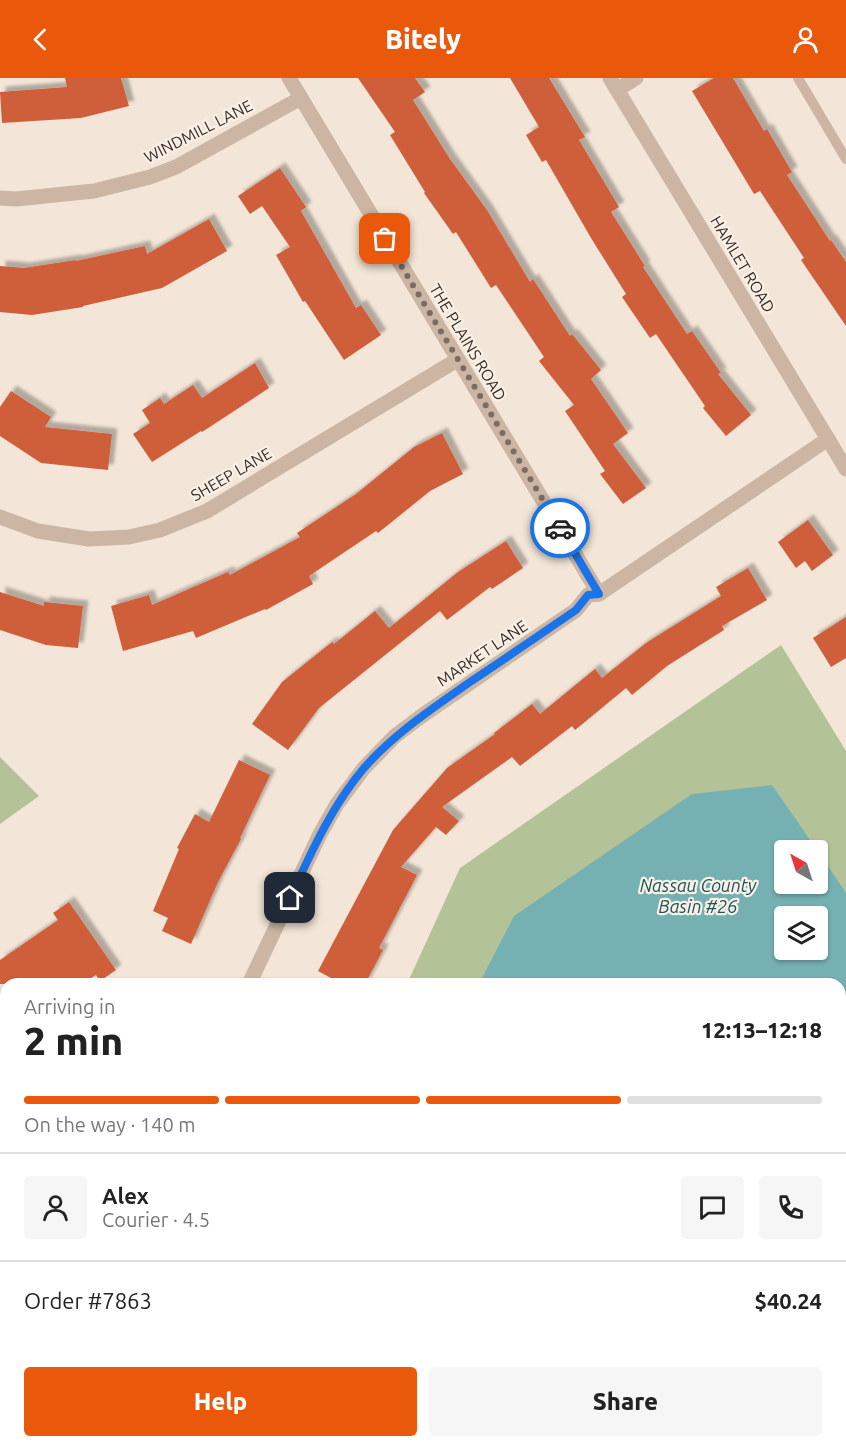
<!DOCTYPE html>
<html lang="en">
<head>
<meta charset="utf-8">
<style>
	body { margin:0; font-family:Ubuntu,sans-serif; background:#f6f6f6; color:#222; height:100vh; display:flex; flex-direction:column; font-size:22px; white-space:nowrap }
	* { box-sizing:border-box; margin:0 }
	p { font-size:20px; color:#767676 }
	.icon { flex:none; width:33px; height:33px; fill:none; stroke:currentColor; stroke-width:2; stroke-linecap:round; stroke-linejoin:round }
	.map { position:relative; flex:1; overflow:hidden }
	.details { position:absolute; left:0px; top:900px; width:846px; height:470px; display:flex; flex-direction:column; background:#fff; border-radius:18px 18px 0 0; box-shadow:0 2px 4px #0004 }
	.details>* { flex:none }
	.needle { width:39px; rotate:321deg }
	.tools { position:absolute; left:774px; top:762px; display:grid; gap:12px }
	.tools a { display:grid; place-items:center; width:54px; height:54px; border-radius:6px; background:#fff; box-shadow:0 2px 4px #0004; font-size:30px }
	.pin { position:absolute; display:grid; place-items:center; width:51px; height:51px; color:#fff; margin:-26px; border-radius:12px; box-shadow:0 3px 9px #0006 }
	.courier { position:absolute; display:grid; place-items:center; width:60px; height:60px; margin:-30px; border:4px solid #1a73e8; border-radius:50%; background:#fff; color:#222; box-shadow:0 2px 8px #0007 }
	.headline em { font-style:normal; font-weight:800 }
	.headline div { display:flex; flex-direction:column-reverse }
	.headline { display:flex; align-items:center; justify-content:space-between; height:102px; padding:0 24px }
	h1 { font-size:39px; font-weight:800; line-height:45px }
	.bar { display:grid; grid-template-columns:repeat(4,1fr); gap:9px 6px; align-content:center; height:72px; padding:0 24px }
	.bar i { height:8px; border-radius:4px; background:#e0e0e0 }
	.bar .active { background:#ea580c }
	.bar p { grid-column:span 4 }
	.line { display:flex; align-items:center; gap:15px; padding:0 24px; border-top:2px solid #e0e0e0 }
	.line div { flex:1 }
	.round { display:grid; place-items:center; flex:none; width:63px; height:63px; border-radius:6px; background:#f6f6f6 }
	.cta { display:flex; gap:12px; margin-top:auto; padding:12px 24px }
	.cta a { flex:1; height:69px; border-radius:6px; background:#ea580c; color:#fff; font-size:24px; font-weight:800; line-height:69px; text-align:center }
	.cta a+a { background:#f6f6f6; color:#222 }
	header { display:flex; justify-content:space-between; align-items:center; height:78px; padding:0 24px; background:#ea580c; color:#fff; font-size:27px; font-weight:800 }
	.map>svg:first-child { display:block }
	.green { fill:#b4c397; fill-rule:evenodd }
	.water { fill:#75b0b2; fill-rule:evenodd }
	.building { fill:#cf5e3a; filter:url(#shadow) }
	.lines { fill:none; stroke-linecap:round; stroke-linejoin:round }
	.lane { stroke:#ccb6a3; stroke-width:10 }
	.street { stroke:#ccb6a3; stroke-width:15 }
	.primary { stroke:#7a6256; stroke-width:15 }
	.done { stroke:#786c64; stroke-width:6; stroke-dasharray:0 10.8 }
	.route { stroke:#1a73e8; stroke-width:8 }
	.labels { text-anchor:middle; stroke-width:4.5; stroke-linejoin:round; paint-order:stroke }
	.street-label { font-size:16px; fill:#362b26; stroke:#faf0e5 }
	.water-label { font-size:18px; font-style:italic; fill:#18565b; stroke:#faf0e5 }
</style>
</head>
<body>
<header><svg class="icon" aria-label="back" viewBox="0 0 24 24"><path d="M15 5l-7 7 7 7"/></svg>Bitely<svg class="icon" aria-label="person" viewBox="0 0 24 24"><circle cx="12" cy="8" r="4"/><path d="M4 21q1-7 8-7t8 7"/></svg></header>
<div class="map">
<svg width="846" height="1369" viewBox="0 0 846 1369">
	<defs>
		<filter id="shadow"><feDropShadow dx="5.5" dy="-5.5" stdDeviation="1.5" flood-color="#0004"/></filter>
	</defs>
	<rect width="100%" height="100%" fill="#f3e6d8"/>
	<g class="green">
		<path d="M 781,567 L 846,673 L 846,1054 L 840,1059 L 840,906 L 407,906 L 460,790 ZM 784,772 L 818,772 L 818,806 L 784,806 ZM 784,838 L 818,838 L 818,872 L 784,872 Z"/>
		<polygon points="0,679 39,718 0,746"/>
	</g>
	<path class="water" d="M 772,707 L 817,772 L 784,772 L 784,806 L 818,806 L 818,773 L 846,815 L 846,939 L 840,946 L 840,906 L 479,906 L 514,838 L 692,716 ZM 784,838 L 818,838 L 818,872 L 784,872 Z"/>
	<g class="building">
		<polygon points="65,0 121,0 129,28 81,40 2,45 0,14 67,9"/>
		<polygon points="358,0 415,0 425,14 413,22 450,81 487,132 530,204 533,201 570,258 572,256 601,292 591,301 628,355 613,366 646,410 623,426 600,396 605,393 565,333 574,327 539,283 544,279 496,207 491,210 456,154 453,156 424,115 425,114 390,57 395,54"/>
		<polygon points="510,0 549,0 585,59 579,62 619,129 611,134 645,188 643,189 687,256 692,253 721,295 718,296 751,337 726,358 703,330 705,328 656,256 650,260 622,219 626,216 591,160 546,82 542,84 526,57 539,49"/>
		<polygon points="714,0 733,0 764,53 767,51 792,94 787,97 830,163 831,162 846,184 846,248 801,182 804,180 760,113 754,116 692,13"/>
		<polygon points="280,90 306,129 301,133 356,230 361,227 381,257 344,282 305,223 303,224 276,177 290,169 262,128 250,136 238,118"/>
		<polygon points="209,141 227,173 162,210 83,228 83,229 32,237 0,234 0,188 24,190 76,182 76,183 145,168 147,176"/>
		<polygon points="255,285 269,310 202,354 201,353 152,384 133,356 150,345 142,332 160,320 164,326 193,307 202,320"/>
		<polygon points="11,313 51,339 45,349 112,356 108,392 41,385 0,358 0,329"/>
		<polygon points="442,355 463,396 430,413 378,455 376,453 309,498 313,506 266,532 265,531 196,560 193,553 123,573 111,528 149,517 152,527 228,494 230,497 300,459 297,455 356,416 414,369"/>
		<polygon points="808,442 833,477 812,493 805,483 796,490 778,464"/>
		<polygon points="506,463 523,490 492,511 490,509 447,542 440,533 319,630 288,672 252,646 282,604 332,564 334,566 375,533 389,550 458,494"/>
		<polygon points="748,490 767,522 722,548 724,552 667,588 632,617 626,610 575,652 572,648 520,688 512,679 442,729 459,743 446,757 436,749 401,789 417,797 379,870 383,872 365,906 342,906 318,893 393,752 447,690 495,656 494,655 532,626 540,636 595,591 602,600 646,565 721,518 716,509"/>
		<polygon points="0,514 44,528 44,524 83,528 78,570 46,567 0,552"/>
		<polygon points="846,539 846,580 831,589 813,560"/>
		<polygon points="239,682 270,697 240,760 241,761 218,804 191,866 162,853 168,840 153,833 179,771 177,770 195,736 209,744"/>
		<polygon points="69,824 116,892 100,903 96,897 82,906 0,906 0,882 58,842 53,835"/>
	</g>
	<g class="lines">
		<g class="lane">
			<polyline points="798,0 846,81"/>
			<polyline points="624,1364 624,1369"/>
			<polyline points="699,1364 702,1369"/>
		</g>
		<g class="street">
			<polyline points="289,0 599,516"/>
			<polyline points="610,0 846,391"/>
			<polyline points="617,12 636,0"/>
			<polyline points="0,120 16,121 94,113 150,99 176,89 301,20"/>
			<polyline points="0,439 38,453 89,461 129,459 160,452 207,433 457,282"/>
			<polyline points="249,906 320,756 337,726 364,690 395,658 423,637 576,532 588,517 599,516 828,361"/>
			<polyline points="0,1127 6,1123"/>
		</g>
		<g class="primary">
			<polyline points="840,1093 846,1089"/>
			<polyline points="840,1168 846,1164"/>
			<polyline points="439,1369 447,1364"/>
			<polyline points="551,1369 559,1364"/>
		</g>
	</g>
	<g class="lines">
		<polyline class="done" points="385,161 560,450"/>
		<path class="route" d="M 290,820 C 311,775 331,729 364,690 C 395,655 433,630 470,604 C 506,580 541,556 576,532 L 588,517 L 599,516 L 560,450"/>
	</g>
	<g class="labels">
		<g class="street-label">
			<text transform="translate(198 53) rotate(-27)" y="6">WINDMILL LANE</text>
			<text transform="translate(743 186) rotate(59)" y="6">HAMLET ROAD</text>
			<text transform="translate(468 264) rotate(59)" y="6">THE PLAINS ROAD</text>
			<text transform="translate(231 396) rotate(-30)" y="6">SHEEP LANE</text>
			<text transform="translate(482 575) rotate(-34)" y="6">MARKET LANE</text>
		</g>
		<g class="water-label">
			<text x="698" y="814">Nassau County<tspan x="698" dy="21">Basin #26</tspan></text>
		</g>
	</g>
</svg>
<div class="tools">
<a><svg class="needle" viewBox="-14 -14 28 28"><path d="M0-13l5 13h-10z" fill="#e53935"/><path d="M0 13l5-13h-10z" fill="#767676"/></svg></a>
<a><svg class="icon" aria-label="layers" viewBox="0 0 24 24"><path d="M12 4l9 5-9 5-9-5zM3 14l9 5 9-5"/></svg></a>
</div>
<div class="pin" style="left:385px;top:161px;background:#ea580c"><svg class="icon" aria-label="bag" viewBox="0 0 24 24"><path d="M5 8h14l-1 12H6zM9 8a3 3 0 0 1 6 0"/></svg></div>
<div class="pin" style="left:290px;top:820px;background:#1f2937"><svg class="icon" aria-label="home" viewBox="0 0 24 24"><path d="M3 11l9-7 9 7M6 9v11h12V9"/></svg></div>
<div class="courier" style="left:560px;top:450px"><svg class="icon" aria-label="car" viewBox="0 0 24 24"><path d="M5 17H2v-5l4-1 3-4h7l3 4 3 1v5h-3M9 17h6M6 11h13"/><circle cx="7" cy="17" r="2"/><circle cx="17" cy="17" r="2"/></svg></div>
<section class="details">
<div class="headline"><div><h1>2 min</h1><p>Arriving in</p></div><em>12:13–12:18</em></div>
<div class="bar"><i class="active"></i><i class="active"></i><i class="active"></i><i></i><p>On the way · 140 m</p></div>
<div class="line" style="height:108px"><a class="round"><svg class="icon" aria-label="person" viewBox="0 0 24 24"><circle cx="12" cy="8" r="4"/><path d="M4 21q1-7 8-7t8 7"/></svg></a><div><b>Alex</b><p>Courier · 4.5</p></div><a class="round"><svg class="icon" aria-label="chat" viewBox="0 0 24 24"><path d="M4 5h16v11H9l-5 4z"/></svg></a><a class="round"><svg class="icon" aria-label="phone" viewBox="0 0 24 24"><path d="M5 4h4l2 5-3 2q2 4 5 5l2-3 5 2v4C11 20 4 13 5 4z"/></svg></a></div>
<div class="line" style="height:78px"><div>Order #7863</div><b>$40.24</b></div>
<div class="cta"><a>Help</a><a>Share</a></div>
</section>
</div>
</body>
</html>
